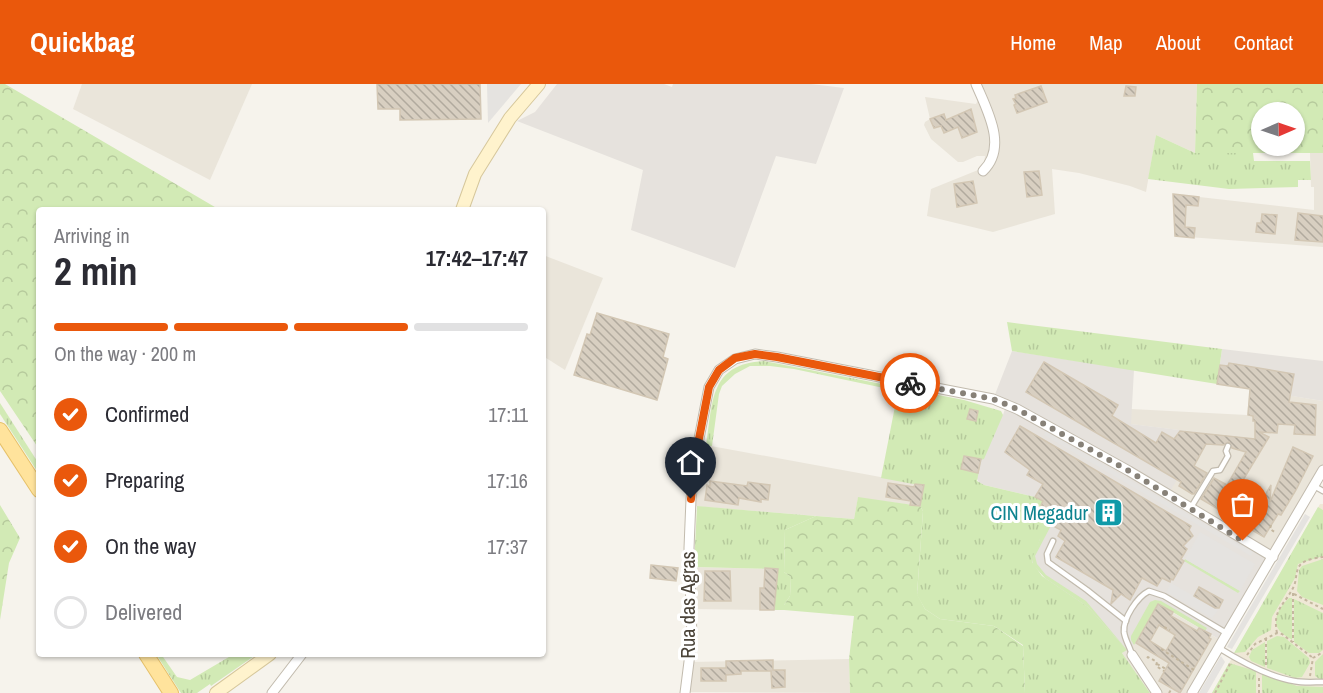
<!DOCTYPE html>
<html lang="en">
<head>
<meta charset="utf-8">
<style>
	body { margin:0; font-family:"Archivo Narrow",sans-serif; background:#f2f2f3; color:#2b2b33; height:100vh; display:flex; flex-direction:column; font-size:22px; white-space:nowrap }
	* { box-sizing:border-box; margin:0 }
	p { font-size:20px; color:#7c7c81 }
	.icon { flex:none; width:33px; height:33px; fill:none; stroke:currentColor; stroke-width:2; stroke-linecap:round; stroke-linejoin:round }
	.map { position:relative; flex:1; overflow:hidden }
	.drawer { position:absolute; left:36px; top:123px; width:510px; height:450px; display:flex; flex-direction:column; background:#fff; border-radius:6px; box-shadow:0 2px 4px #0004 }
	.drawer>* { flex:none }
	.needle { width:39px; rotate:88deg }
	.tools { position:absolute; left:1251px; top:18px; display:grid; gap:12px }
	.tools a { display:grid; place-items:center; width:54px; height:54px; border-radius:50%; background:#fff; box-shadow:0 2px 4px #0004; font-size:30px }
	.pin { position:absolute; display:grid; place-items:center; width:51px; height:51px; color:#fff; margin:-62px -26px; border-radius:50% 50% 50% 0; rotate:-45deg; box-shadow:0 0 6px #0007 }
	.pin .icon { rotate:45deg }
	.courier { position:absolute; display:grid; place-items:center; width:60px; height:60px; margin:-30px; border:4px solid #ea580c; border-radius:50%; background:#fff; color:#222; box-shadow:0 2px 8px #0007 }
	.head em { font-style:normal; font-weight:700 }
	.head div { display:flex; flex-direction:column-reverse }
	.head { display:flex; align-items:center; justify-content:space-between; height:102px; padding:0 18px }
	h1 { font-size:39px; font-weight:700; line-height:45px }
	.bar { display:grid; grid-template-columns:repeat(4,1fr); gap:9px 6px; align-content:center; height:72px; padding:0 18px }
	.bar i { height:8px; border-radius:4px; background:#e1e1e2 }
	.bar .selected { background:#ea580c }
	.bar p { grid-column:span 4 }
	ol { padding:0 18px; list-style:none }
	li { display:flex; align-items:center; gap:18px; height:66px }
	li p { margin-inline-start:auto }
	li .icon { padding:6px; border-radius:50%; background:#ea580c; color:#fff; stroke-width:4 }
	li:last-child { color:#7c7c81 }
	li i { width:33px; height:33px; border:3px solid #e1e1e2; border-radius:50% }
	header { display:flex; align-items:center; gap:36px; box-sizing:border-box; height:84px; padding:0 30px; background:#ea580c; color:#fff }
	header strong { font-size:28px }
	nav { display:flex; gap:33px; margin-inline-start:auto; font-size:21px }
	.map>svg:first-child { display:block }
	.residential { fill:#eae5da }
	.industrial { fill:#e6e2dd }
	.education { fill:#efe8d6 }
	.grass { fill:url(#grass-tufts) }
	.forest { fill:url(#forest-crowns); fill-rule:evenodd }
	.green { fill:#d2eab5 }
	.parking { fill:#e5e3e0 }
	.building { fill:url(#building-back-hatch); stroke:#d3c7b4; stroke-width:1.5; fill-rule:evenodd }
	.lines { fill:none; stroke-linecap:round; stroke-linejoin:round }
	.lane-casing { stroke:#c2bbae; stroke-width:7 }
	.street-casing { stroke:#c2bbae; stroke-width:11 }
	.secondary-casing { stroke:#d6c79b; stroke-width:14 }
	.primary-casing { stroke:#e6c16a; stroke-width:16 }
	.path { stroke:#c4b79f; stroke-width:2; stroke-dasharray:3 3; stroke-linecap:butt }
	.lane { stroke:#fff; stroke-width:4.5 }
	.street { stroke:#fff; stroke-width:9 }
	.secondary { stroke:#fff3cd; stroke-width:12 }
	.primary { stroke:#ffe39c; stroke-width:14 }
	.done { stroke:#878178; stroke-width:6; stroke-dasharray:0 10.8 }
	.route { stroke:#ea580c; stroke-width:8 }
	.labels { text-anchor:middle; stroke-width:6; stroke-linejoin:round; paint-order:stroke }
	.culture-label { font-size:20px; fill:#0d838f; stroke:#fff; text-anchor:end }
	.street-label { font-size:20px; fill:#4b4439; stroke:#fff }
</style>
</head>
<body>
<header>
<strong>Quickbag</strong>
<nav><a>Home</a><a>Map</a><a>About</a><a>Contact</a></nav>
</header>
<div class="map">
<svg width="1323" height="609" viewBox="0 0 1323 609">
	<defs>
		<pattern id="grass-tufts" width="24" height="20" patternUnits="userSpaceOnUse" patternTransform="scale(1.5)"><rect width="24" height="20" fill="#d2eab5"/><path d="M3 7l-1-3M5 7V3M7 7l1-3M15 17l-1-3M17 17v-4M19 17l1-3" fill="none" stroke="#b6ca9c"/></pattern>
		<pattern id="forest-crowns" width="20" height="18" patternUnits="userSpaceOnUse" patternTransform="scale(1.5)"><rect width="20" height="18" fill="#d2eab5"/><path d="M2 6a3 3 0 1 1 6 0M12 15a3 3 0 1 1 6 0" fill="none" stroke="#b6ca9c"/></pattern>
		<pattern id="building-back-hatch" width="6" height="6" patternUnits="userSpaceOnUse" patternTransform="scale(1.5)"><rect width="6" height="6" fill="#d8cfc1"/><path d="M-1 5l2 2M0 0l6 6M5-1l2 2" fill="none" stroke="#b1aa9e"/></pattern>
	</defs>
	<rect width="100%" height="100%" fill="#f6f3ec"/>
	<g class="residential">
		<polygon points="82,0 252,0 210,96 73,25"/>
		<polygon points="972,0 1197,0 1195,69 1156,51 1146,108 1130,102 1079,89 1052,85 1055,130 993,148 927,132 931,105 978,86 984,79 985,72 977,72 963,78 958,78 931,55 924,41 925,38 930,35 925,13 976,20 978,16"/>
		<polygon points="1310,69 1323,69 1323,163 1175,152 1173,110 1314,126 1314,103 1311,103"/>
		<polygon points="543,171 603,194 565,286 543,272"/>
		<polygon points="1250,305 1323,317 1323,381 1272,471 1168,410 1203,349 1130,340 1131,325 1247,331"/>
		<polygon points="700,360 924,401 920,422 858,414 854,435 692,422"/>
		<polygon points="690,483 778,485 774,526 694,525"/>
		<polygon points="1158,520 1222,557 1191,609 1150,609 1122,569 1136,559"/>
		<polygon points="849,575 850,609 687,608 691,578"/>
	</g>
	<g class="industrial">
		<polygon points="557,0 664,0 672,3 673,0 811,0 844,4 816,80 776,72 735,184 631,146 643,86 517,37 535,28"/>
		<polygon points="1222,265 1323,277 1323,317 1217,300"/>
		<polygon points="1012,267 1134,286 1131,340 1204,349 1167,413 1270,474 1222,557 1159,520 1136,559 1127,566 1045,494 1032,478 1041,421 1035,413 980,400 964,372 1003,331 1007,319 994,313"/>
	</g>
	<polygon class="education" points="1320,420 1323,420 1323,609 1212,609"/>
	<g class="grass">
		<polygon points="1156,51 1195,69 1253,69 1254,77 1310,77 1311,96 1298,96 1298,103 1229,105 1148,95"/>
		<polygon points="1007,238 1222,265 1217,300 1012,267"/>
		<path d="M 764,277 L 964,316 L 1001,327 L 1003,331 L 984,375 L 981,376 L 977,397 L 984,401 L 1035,413 L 1043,417 L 1041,421 L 1045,426 L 1040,433 L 1040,455 L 1032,478 L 1042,492 L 1088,523 L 1127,566 L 1122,569 L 1150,609 L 1025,609 L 1023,561 L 994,542 L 940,535 L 925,525 L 917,511 L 923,427 L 920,422 L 924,402 L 881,394 L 898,307 L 794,285 L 770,282 L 750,282 L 735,290 L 722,302 L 719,310 L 712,362 L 706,362 C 713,318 709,280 764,277 Z"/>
		<polygon points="0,319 39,380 39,390 0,330"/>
		<polygon points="697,422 816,432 785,446 784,488 791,493 790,512 784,521 784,526 774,526 778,485 694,483"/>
		<polygon points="1318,423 1323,426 1323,472 1298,480 1295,494 1272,533 1271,546 1258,553 1245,568 1234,569"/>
		<polygon points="1323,475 1323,521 1302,513 1297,507 1299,486 1302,482"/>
		<path d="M 1289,514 L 1292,514 L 1292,556 C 1288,553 1282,550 1279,546 C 1271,536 1281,521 1289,514 Z"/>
		<polygon points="1294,515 1323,529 1323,566 1319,569 1309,569 1294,558"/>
		<polygon points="1277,552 1284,553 1309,574 1310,579 1302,593 1295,594 1267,584 1267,557"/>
		<polygon points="1265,558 1265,583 1251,577 1249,573 1252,566"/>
		<polygon points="156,570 161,570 177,593 190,596 234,570 257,570 211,602 210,600 197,609 181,609"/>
		<polygon points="1323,570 1323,596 1321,596 1315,592 1315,578"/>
		<polygon points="1229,579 1256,587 1256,609 1212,609"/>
		<polygon points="1262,589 1297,602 1323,603 1323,609 1262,609"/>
	</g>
	<g class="forest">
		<polygon points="0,0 5,0 220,126 39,126 39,365 0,307"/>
		<path d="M 1197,0 L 1323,0 L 1323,69 L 1195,69 ZM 1294,28 L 1294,62 L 1262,62 L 1262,28 Z"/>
		<polygon points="858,413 920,422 923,427 917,510 925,525 940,535 994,542 1023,562 1025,609 850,609 849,575 854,532 784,526 784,521 790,512 791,493 784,488 785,446 816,432 854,435"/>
		<polygon points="0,421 20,454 9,479 0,536"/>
	</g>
	<g class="green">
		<polygon points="1045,426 1056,432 1035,472 1037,480 1046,491 1086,517 1127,566 1088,523 1045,494 1033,481 1032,474 1040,455 1040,433"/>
		<polygon points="1185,475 1240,507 1238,509 1184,477"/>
		<polygon points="1155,516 1161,517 1207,544 1205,547 1159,520 1134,561 1131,556 1131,552 1150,518"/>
	</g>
	<g class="parking">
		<polygon points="487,0 521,0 488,39"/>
		<polygon points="1046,347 1253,468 1251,472 1044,351"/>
		<polygon points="1305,430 1310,433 1232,565 1227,563"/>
		<polygon points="1200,448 1255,480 1240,507 1185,475"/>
		<polygon points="1171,499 1218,526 1212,534 1166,508"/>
		<polygon points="1221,572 1225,578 1207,609 1199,609"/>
	</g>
	<g class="building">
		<polygon points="377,0 480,0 481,35 400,36 400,25 378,25"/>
		<polygon points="1041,2 1047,18 1017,29 1014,21 1016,20 1013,15 1016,14 1015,11"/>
		<polygon points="1126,2 1136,3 1135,12 1124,12"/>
		<polygon points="971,25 977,48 962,54 958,43 944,49 941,42 934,44 930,35 944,30 946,36"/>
		<polygon points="1039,87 1042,111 1027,113 1024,88"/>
		<polygon points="973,97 977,119 957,123 954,100"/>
		<polygon points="1173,110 1199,113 1198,122 1186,121 1185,143 1195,144 1194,154 1175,152"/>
		<polygon points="1298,129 1323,132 1323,158 1295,156"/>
		<polygon points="1262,130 1277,131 1275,150 1256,148 1257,139 1261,139"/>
		<polygon points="597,229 669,250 663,273 668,275 657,316 574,291 587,250 590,251"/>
		<polygon points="1044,278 1118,321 1112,332 1156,359 1162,348 1174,355 1180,347 1255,355 1255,337 1253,337 1253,332 1248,331 1250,305 1217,300 1220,281 1228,282 1229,279 1294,290 1289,318 1316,321 1315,351 1294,350 1295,341 1278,340 1277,349 1259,348 1269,353 1237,406 1260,420 1271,401 1270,418 1293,363 1313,372 1296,406 1281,431 1278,430 1264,453 1238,438 1245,425 1230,416 1227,422 1222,419 1218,425 1201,415 1214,394 1227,401 1246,368 1232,364 1229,358 1223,361 1206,360 1194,382 1207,389 1194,410 1192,410 1179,402 1181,398 1026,308"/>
		<polygon points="970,325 978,327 976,337 967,335"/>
		<polygon points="1020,342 1191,442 1189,446 1193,452 1183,462 1187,465 1181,475 1184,477 1173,496 1171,495 1170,498 1162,494 1157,502 1142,494 1130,516 1121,510 1111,520 1113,506 1056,473 1065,457 1058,452 1061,446 1055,443 1060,434 1044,425 1045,424 1041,421 1043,417 1035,413 1043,400 1027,391 1030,386 1005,368"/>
		<polygon points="964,372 981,375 978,389 961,385"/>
		<polygon points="710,397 747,402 748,398 770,401 768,416 761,415 761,418 739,414 738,421 705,416 707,401 710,402"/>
		<polygon points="888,399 914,403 915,400 924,401 920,422 910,421 911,417 886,413"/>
		<polygon points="651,481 678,484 676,497 650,494"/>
		<polygon points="765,484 778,485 774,526 760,526 760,504 764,504"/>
		<polygon points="705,487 730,487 731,517 704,517"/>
		<polygon points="1199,503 1223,516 1219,524 1215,524 1194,512"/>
		<path d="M 1158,520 L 1173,528 L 1171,532 L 1197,547 L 1199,544 L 1211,550 L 1209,554 L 1211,555 L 1180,609 L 1159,597 L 1169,579 L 1136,559 ZM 1159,541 L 1175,551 L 1166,567 L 1150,557 Z"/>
		<polygon points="773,576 773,586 785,586 785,603 772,604 771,587 741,587 741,590 726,591 726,597 701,597 701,584 726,584 726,577"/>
	</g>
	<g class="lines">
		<defs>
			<g id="lane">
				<polyline points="1314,402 1323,407"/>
				<polyline points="1190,425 1213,387 1220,386 1228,372 1226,367 1228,362"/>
				<polyline points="1053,457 1047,470 1048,478 1087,506 1126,537"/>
				<path d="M 1219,564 C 1240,577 1269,593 1294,597 C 1303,599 1314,598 1323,598"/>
				<path d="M 1132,571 C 1130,563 1125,556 1124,548 C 1123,534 1137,513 1149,507 L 1164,512 L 1228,550"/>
			</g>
			<g id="street">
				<path d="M 976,0 C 987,26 1008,63 983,87"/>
				<polyline points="1132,571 1157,609"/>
				<polyline points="272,609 302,570"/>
				<polyline points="685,609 692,554 689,464 691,415 697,365 709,303 719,286 735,275 755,270 777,273 993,315 1017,325 1129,387 1273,473"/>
				<polyline points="1192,609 1323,386"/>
			</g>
			<g id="secondary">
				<polyline points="462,126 475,90 510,34 539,0"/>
				<polyline points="216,609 270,570"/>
			</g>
			<g id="primary">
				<polyline points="0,346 39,406"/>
				<polyline points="146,570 171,609"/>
			</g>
		</defs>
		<use href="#lane" class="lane-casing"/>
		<use href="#street" class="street-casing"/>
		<use href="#secondary" class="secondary-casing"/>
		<use href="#primary" class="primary-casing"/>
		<g class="path">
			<polyline points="1271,441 1270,445 1276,449"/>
			<polyline points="1293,509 1293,558"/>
			<polyline points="1294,510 1323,525"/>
			<polyline points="1164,543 1170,546"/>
			<path d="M 1277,549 C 1272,525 1285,521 1294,502 C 1297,495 1295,486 1301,480 C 1306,475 1316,474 1323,473"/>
			<polyline points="1266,554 1266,581"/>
			<polyline points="1161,565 1194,586"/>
			<polyline points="1247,571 1255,560 1277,549 1282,550 1313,574"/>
			<polyline points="1147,574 1148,573 1157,578 1156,582 1164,587"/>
			<polyline points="1157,580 1166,585"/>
			<polyline points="1310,592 1313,574 1323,568"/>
			<polyline points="1259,594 1259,609"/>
			<polyline points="1169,609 1172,604"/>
			<polyline points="1215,609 1230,580"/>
		</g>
		<use href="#lane" class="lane"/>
		<use href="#street" class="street"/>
		<use href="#secondary" class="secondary"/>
		<use href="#primary" class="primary"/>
	</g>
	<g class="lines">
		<polyline class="done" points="910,299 993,315 1017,325 1129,387 1243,457"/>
		<polyline class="route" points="691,415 697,365 709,303 719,286 735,274 755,270 777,273 910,299"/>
	</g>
	<defs>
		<symbol id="building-square" viewBox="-11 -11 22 22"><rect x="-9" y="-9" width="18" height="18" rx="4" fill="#0f9aa8" stroke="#fff"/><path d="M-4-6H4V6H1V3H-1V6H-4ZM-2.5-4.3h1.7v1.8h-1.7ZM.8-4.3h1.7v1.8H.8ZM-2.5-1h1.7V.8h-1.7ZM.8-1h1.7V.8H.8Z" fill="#fff"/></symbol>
	</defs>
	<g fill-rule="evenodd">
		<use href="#building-square" x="1092" y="412" width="33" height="33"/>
	</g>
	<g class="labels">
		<g class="culture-label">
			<text x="1088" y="436">CIN Megadur</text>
		</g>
		<g class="street-label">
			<text transform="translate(688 521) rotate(-90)" y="7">Rua das Agras</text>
		</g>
	</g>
</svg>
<div class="tools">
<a><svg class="needle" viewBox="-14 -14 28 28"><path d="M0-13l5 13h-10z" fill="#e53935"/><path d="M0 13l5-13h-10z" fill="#7c7c81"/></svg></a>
</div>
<div class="pin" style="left:1243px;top:457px;background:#ea580c"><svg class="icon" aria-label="bag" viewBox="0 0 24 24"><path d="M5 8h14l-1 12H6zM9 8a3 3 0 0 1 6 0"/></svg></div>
<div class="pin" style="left:691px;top:415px;background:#1f2937"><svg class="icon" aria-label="home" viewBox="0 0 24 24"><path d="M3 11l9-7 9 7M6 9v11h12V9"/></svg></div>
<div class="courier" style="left:910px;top:299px"><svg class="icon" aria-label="bike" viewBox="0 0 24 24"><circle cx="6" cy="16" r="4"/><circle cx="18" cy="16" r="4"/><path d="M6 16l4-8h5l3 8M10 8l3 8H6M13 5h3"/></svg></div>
<section class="drawer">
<div class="head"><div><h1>2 min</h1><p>Arriving in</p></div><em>17:42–17:47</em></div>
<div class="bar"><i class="selected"></i><i class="selected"></i><i class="selected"></i><i></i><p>On the way · 200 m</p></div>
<ol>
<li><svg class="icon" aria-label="check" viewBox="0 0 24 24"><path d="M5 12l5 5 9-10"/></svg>Confirmed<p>17:11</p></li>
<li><svg class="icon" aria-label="check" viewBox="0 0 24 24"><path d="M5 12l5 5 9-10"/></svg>Preparing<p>17:16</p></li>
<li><svg class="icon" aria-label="check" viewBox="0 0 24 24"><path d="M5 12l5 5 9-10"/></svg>On the way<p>17:37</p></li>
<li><i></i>Delivered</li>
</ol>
</section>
</div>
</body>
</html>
